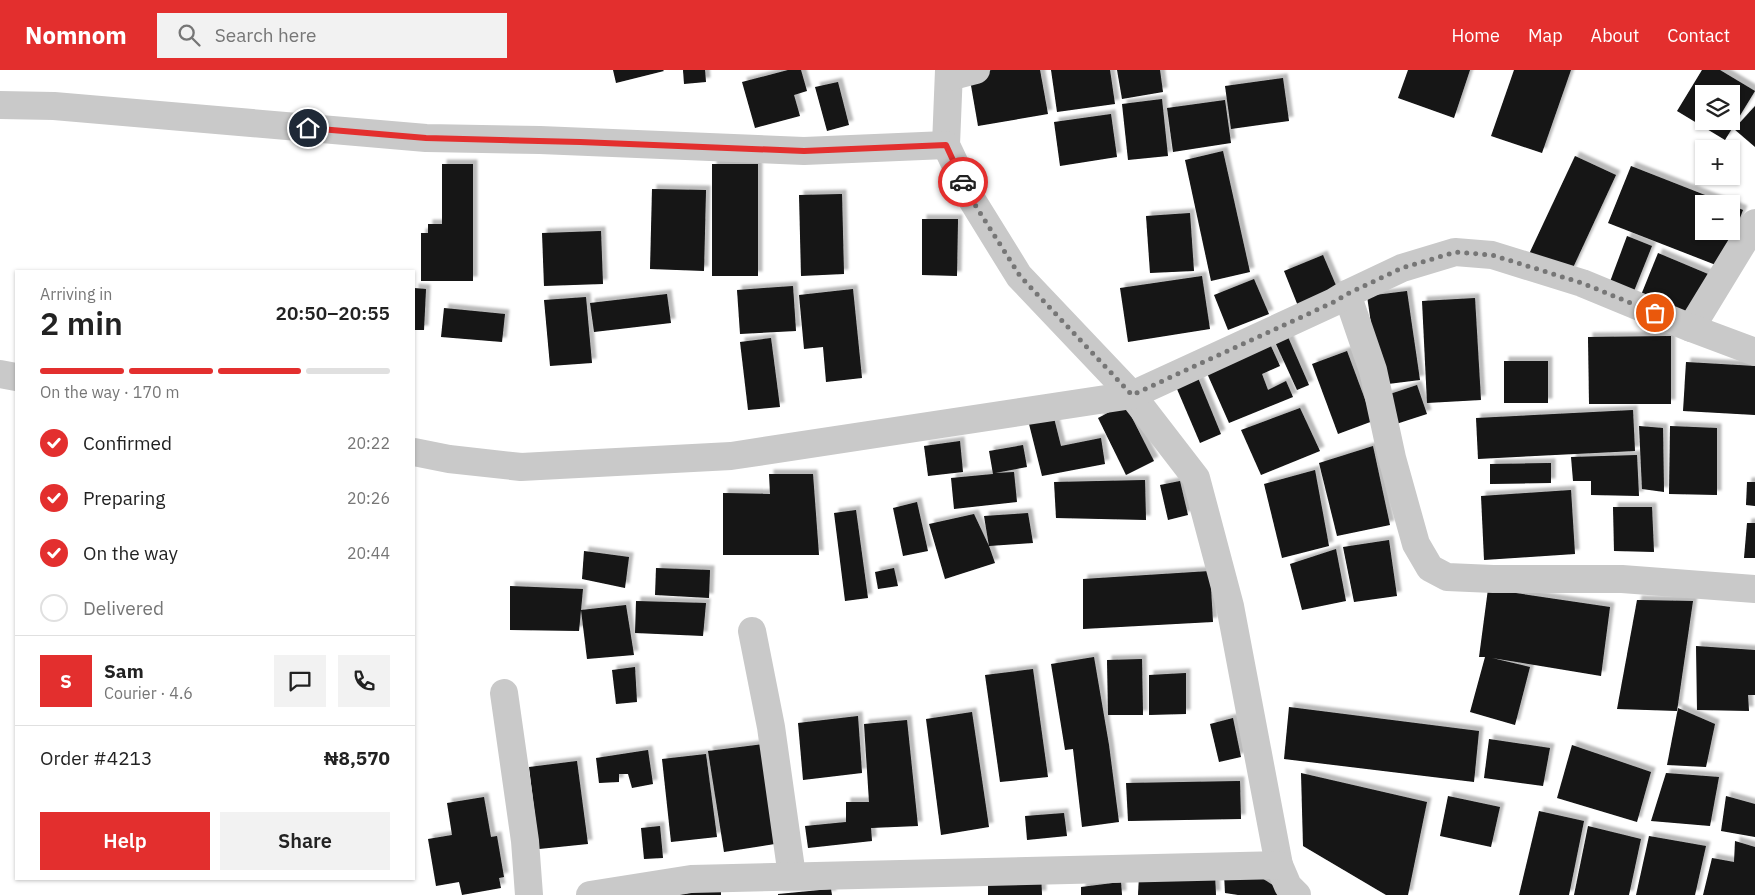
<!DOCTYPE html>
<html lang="en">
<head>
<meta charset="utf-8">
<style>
	body { margin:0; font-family:"IBM Plex Sans",sans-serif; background:#f2f2f2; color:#222; height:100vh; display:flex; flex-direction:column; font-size:19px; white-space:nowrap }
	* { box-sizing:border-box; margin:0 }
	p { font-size:16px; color:#767676 }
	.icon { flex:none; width:28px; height:28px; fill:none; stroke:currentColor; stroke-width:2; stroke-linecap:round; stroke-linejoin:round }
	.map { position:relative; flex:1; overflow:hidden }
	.drawer { position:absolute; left:15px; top:200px; width:400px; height:610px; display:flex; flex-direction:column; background:#fff; border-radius:0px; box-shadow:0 1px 4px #0004 }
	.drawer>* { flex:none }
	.buttons { position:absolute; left:1695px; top:15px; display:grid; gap:10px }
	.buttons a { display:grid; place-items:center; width:45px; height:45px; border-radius:0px; background:#fff; box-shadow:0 1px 4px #0004; font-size:25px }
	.pin { position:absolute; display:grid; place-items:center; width:42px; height:42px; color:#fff; margin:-21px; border:2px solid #fff; border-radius:50%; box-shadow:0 1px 5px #0007 }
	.courier { position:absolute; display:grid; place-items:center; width:50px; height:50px; margin:-25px; border:4px solid #e32f2e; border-radius:50%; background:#fff; color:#222; box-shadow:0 1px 6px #0007 }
	.head em { font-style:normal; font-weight:600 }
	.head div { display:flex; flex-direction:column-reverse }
	.head { display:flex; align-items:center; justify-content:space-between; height:85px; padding:0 25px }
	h1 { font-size:32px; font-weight:600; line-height:38px }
	.bar { display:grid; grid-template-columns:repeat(4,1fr); gap:8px 5px; align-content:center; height:60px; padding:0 25px }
	.bar i { height:6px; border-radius:4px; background:#e0e0e0 }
	.bar .selected { background:#e32f2e }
	.bar p { grid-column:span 4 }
	.line { display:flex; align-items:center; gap:12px; padding:0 25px; border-top:1px solid #e0e0e0 }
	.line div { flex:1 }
	.round { display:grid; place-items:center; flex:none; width:52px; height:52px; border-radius:0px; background:#f2f2f2 }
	ol { padding:0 25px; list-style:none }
	li { display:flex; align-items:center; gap:15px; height:55px }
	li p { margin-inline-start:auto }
	li .icon { padding:5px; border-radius:50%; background:#e32f2e; color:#fff; stroke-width:4 }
	li:last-child { color:#767676 }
	li i { width:28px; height:28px; border:2px solid #e0e0e0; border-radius:50% }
	.button { display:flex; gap:10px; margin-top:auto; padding:10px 25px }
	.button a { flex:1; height:58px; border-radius:0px; background:#e32f2e; color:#fff; font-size:20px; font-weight:600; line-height:58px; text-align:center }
	.button a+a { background:#f2f2f2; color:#222 }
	header { display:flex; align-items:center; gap:30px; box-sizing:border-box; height:70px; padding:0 25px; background:#e32f2e; color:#fff }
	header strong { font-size:24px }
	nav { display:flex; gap:28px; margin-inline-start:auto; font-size:18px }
	.search { width:350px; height:45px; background:#f2f2f2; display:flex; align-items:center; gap:12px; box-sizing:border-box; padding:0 18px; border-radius:0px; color:#767676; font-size:19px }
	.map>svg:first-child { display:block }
	.building { fill:#131313; fill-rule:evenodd; filter:url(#shadow) }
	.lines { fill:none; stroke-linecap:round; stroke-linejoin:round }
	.minor { stroke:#c9c9c9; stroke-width:28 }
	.done { stroke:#767676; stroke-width:5; stroke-dasharray:0 9 }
	.route { stroke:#e32f2e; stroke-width:6 }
</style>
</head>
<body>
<header>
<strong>Nomnom</strong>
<div class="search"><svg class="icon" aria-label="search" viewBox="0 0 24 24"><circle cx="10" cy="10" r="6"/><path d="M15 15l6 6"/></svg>Search here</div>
<nav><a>Home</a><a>Map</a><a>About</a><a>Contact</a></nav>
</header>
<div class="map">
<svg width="1755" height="825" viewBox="0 0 1755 825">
	<defs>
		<filter id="shadow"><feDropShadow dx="4.5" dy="-4.5" stdDeviation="1" flood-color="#0004"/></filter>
	</defs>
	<rect width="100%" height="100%" fill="#fff"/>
	<g class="building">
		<polygon points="613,0 663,0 664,1 616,13"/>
		<polygon points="683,0 705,0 706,12 684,14"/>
		<polygon points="788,0 801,0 807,21 794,25 800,46 755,58 742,12"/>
		<polygon points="992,0 1040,0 1048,44 978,56 969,4"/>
		<polygon points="1051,0 1110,0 1115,34 1057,42"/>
		<polygon points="1117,0 1160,0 1163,22 1122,29"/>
		<polygon points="1408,0 1470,0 1454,48 1398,28"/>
		<polygon points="1514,0 1571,0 1542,83 1491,66"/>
		<path d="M 1702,0 L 1720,0 L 1755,21 L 1725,70 L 1677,41 ZM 1704,24 L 1731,24 L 1731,51 L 1704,51 Z"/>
		<polygon points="1283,8 1289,51 1231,59 1225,16"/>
		<polygon points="838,12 849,55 827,61 815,17"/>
		<polygon points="1162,29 1168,86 1128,90 1122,34"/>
		<polygon points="1225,30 1231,73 1173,82 1167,38"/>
		<polygon points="1755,36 1755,77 1734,59"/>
		<polygon points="1111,44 1117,87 1060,96 1054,52"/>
		<polygon points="1223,81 1250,202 1211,211 1185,90"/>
		<polygon points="1575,86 1616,105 1571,202 1529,184"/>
		<polygon points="442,94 473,94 473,211 421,211 421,163 428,163 428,154 442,154"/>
		<rect x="712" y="94" width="46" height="112"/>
		<polygon points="1631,96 1728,134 1704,134 1704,161 1731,161 1731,135 1743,140 1721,197 1608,153"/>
		<polygon points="652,119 706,120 704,201 650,199"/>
		<polygon points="842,124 844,204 801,206 799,125"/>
		<polygon points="1190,143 1194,201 1150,203 1146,146"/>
		<polygon points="922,149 958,149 957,206 922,205"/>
		<polygon points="601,161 603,214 544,216 542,163"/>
		<polygon points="1627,166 1652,176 1632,226 1608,217"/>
		<polygon points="1658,183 1708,204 1687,255 1637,235"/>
		<polygon points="1323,185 1338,220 1298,236 1284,201"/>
		<polygon points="1202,206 1210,259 1128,272 1120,218"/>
		<polygon points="1254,209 1269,244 1228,260 1214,225"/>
		<polygon points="793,216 796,261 740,264 737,220"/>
		<polygon points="414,218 426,219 424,260 414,260"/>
		<polygon points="853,219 862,308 826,312 823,277 804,279 799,225"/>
		<polygon points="1407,221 1420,310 1380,315 1367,226"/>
		<polygon points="667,224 671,253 594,262 590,233"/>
		<polygon points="586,227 592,293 550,296 544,230"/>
		<polygon points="1475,228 1481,330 1427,333 1422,231"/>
		<polygon points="444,238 505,244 502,272 441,267"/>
		<polygon points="1671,266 1671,334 1589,334 1588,267"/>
		<polygon points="1288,267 1309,315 1297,320 1275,272"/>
		<polygon points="771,268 780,337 748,340 740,272"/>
		<polygon points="1270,274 1280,296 1262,304 1268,320 1286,311 1293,327 1229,353 1206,301"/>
		<polygon points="1347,281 1373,351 1338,364 1312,294"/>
		<rect x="1504" y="291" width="44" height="42"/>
		<polygon points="1686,292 1755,296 1755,345 1683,341"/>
		<polygon points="1196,303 1221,364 1200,373 1174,312"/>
		<polygon points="1417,315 1427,344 1393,355 1384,326"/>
		<polygon points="1125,334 1154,391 1126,405 1098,348"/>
		<polygon points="1300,338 1320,381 1261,405 1241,360"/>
		<polygon points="1052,340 1061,376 1101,368 1105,394 1042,406 1027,346"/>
		<polygon points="1633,340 1635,381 1478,389 1476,348"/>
		<polygon points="1639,356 1663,358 1664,422 1642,419"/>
		<polygon points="1670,356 1717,358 1717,425 1669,424"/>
		<polygon points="960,371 963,402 928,406 924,376"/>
		<polygon points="1023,375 1027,397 995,403 1014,402 1017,432 954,439 951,408 993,404 989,381"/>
		<polygon points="1373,376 1390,455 1337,466 1319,393"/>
		<polygon points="1637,385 1639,426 1591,425 1591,411 1573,411 1571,387"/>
		<polygon points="1551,393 1551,413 1490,414 1490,394"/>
		<polygon points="1315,400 1329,476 1282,488 1264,414"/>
		<polygon points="769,404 813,404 819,485 723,485 723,423 770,424"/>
		<polygon points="1145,410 1146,450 1056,448 1054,412"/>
		<polygon points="1180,411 1188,445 1168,450 1160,415"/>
		<polygon points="1747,412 1755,412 1755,436 1746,435"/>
		<polygon points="1571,420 1575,484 1484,490 1481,426"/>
		<polygon points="917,432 928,481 903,486 893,438"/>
		<polygon points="1613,437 1652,437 1654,482 1614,481"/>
		<polygon points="856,440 868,528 845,531 834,443"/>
		<polygon points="1028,443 1033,473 989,476 995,493 945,509 929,454 974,444 989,476 984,446"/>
		<polygon points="1747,453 1755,453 1755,488 1744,488"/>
		<polygon points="1389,470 1397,526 1354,532 1343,477"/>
		<polygon points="1336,479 1346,531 1302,540 1290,494"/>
		<polygon points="584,481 629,487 625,518 582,509"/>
		<polygon points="656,498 710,500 709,528 655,525"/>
		<polygon points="894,498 898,516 878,519 875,502"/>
		<polygon points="1210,501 1213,552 1083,559 1083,509"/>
		<polygon points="510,516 583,519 579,561 510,560"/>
		<polygon points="1488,519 1610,537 1601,606 1492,588 1530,597 1515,655 1470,642 1485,587 1479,587"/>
		<polygon points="1637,530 1693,531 1677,641 1617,639"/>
		<polygon points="636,531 706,533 703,566 635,563"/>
		<polygon points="626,535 634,585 587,589 581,540"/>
		<polygon points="1696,576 1755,580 1755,625 1748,625 1749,641 1697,640"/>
		<polygon points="1094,587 1109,675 1119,752 1082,757 1073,679 1065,680 1051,594"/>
		<polygon points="1142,589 1143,645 1108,645 1107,590"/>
		<polygon points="635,597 637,632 616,634 612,600"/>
		<polygon points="1033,599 1048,707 1000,712 985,605"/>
		<polygon points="1186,603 1186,644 1149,645 1149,605"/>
		<polygon points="1289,637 1479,661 1474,712 1284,689"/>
		<polygon points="1678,638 1715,654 1706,697 1667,695"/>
		<polygon points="972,642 989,757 941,765 926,649"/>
		<polygon points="858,646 862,703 803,710 798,653"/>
		<polygon points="1233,648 1241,687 1219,692 1210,654"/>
		<polygon points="907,650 918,756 871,758 872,771 808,778 805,756 846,752 846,732 869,732 864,654"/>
		<polygon points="1489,669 1550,678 1543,716 1484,708"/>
		<polygon points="765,674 781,773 724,782 708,681"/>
		<polygon points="1572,675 1651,702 1637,752 1557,728"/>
		<polygon points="648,680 653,714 632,718 628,704 619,704 619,712 599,713 596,688"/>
		<polygon points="706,684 717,767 671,772 662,689"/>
		<polygon points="577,691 588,774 539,779 529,697"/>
		<polygon points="1301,703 1427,732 1408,825 1386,825 1303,776"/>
		<polygon points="1666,703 1719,707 1710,756 1651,751"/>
		<polygon points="1240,711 1241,749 1128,751 1126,713"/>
		<polygon points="1448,726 1500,737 1491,777 1440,766"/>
		<polygon points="1726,726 1755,734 1755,767 1721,761"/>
		<polygon points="484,727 491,767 497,766 504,807 499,808 501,818 462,825 459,812 436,816 428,769 452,765 447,733"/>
		<polygon points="1539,741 1584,751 1569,825 1519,825"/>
		<polygon points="1064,743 1067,766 1027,770 1025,746"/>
		<polygon points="660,756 663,788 644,789 641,758"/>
		<polygon points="1588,756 1641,769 1629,825 1574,825"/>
		<polygon points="1649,766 1706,776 1695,825 1636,825"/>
		<polygon points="1735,771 1755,777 1755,825 1703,825 1712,788 1734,792"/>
		<polygon points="1041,803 1042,825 988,825 988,805"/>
		<polygon points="1224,804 1257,805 1279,819 1279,825 1238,825 1225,823"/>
		<polygon points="1139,805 1215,805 1216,825 1138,825"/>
		<polygon points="1121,812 1122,825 1081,825 1081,817"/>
		<polygon points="721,818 721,825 676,825"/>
		<polygon points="831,819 832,825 778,825 778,824"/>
	</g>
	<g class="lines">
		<g class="minor">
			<polyline points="949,0 946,75 972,130 1019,206 1132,325 1196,408 1230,536 1279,795 1288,816 1297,825"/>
			<polyline points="949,7 976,0"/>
			<polyline points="0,35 54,36 426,68 540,70 804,81 946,75"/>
			<polyline points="1347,224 1373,300 1392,388 1416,474 1430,498 1447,507 1493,509 1622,509 1755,519"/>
			<polyline points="1691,258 1755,153"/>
			<polyline points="0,304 16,307"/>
			<polyline points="414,382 449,389 521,397 731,386 1132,325 1334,232 1347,224 1402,198 1455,182 1492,185 1582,213 1691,258 1755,282"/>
			<polyline points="752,561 771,657 792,806"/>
			<polyline points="504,623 525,771 529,825"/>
			<polyline points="590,825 691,809 1279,795"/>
		</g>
	</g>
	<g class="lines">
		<polyline class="done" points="963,112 972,130 1020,206 1132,325 1334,232 1347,224 1402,198 1456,182 1492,185 1582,213 1655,243"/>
		<polyline class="route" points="308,58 426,68 580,72 804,81 946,75 963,112"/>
	</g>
</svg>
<div class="buttons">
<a><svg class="icon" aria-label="layers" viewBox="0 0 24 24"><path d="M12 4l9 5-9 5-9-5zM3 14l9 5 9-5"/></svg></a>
<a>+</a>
<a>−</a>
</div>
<div class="pin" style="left:1655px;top:243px;background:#ea580c"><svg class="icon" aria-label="bag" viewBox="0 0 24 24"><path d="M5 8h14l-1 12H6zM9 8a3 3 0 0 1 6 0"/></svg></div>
<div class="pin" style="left:308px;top:58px;background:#1f2937"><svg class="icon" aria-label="home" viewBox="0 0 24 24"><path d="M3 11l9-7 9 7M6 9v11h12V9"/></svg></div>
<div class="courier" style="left:963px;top:112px"><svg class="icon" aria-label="car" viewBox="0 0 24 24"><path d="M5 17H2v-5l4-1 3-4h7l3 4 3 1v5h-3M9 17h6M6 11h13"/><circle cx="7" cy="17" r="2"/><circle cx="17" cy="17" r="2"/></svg></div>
<section class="drawer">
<div class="head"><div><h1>2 min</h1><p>Arriving in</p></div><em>20:50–20:55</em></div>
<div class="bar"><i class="selected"></i><i class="selected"></i><i class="selected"></i><i></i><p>On the way · 170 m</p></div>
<ol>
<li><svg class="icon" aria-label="check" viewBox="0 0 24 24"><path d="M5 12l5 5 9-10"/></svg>Confirmed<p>20:22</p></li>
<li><svg class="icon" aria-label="check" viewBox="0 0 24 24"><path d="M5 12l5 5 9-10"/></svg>Preparing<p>20:26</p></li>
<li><svg class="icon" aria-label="check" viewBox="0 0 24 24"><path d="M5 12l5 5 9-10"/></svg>On the way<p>20:44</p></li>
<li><i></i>Delivered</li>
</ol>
<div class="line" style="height:90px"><b class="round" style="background:#e32f2e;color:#fff">S</b><div><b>Sam</b><p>Courier · 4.6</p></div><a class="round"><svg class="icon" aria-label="chat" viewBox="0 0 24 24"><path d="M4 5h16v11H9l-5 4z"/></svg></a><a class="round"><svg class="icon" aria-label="phone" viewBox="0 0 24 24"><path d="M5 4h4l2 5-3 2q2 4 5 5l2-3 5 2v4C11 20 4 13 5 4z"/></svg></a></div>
<div class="line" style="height:65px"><div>Order #4213</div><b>₦8,570</b></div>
<div class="button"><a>Help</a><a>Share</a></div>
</section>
</div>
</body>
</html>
